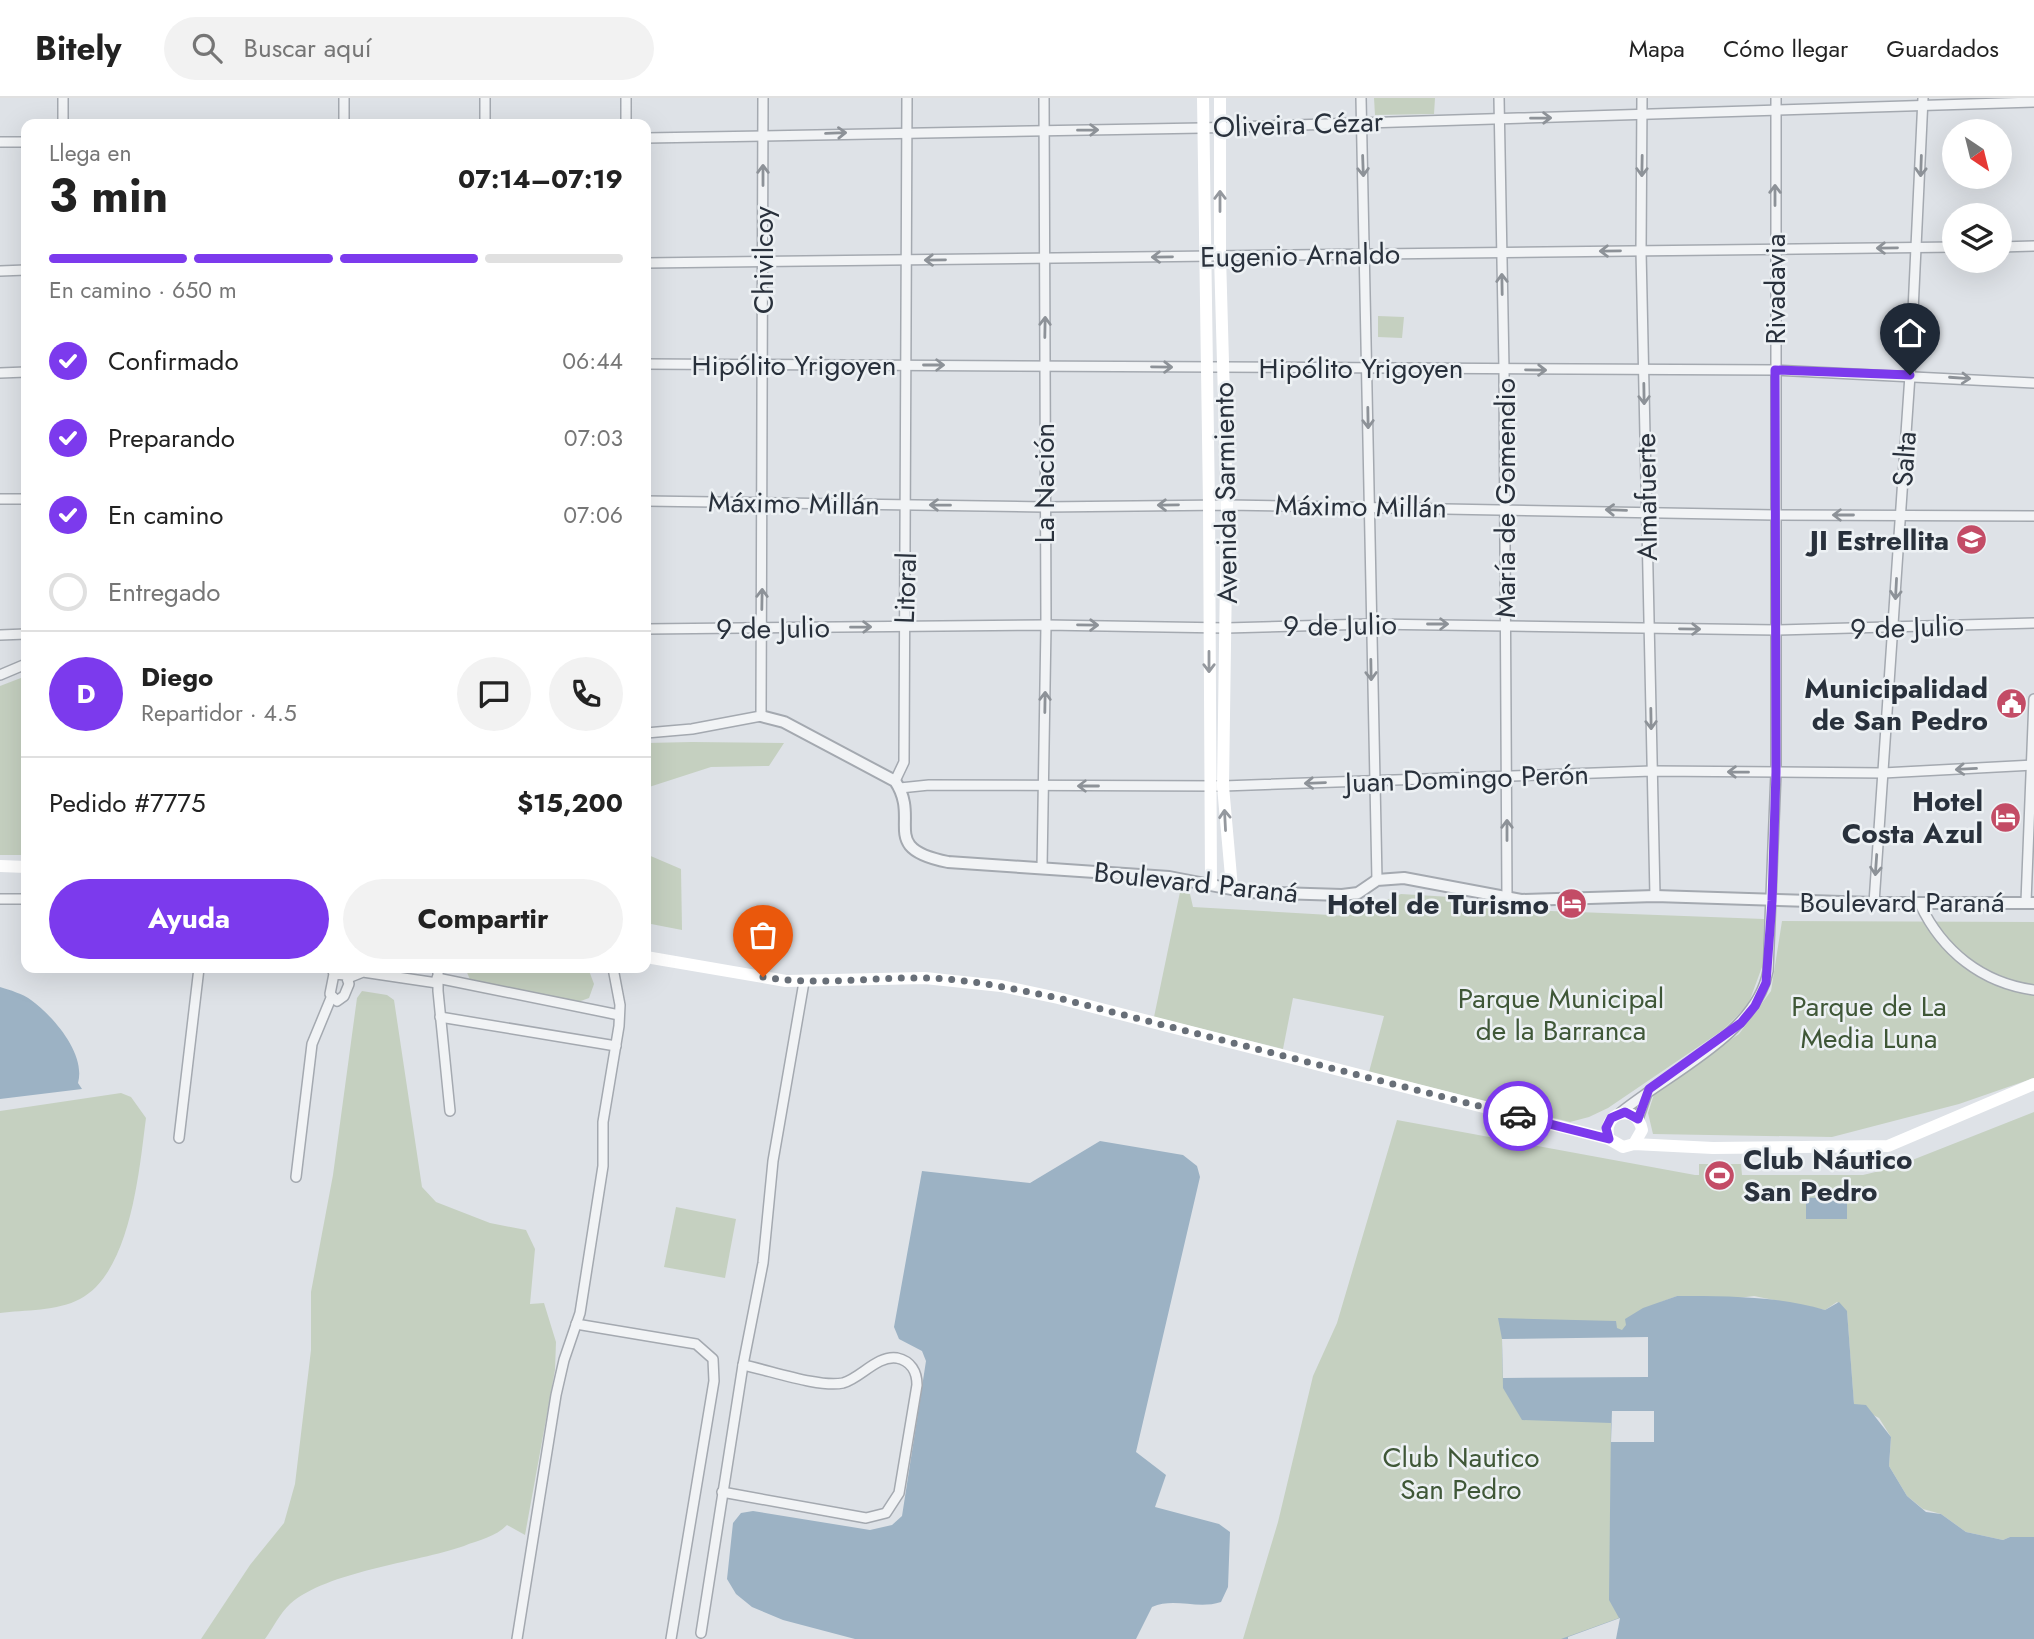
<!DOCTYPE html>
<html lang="es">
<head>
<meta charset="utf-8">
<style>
	body { margin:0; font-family:Jost,sans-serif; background:#f2f2f2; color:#222; height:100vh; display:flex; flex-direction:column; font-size:26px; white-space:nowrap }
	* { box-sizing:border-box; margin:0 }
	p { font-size:23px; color:#767676 }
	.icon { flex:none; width:38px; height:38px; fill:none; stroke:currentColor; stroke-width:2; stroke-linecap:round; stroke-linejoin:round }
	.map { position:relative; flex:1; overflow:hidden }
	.drawer { position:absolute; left:21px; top:21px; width:630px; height:854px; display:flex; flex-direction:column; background:#fff; border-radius:14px; box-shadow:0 7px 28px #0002 }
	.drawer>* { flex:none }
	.needle { width:46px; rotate:145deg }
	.fabs { position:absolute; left:1942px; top:21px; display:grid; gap:14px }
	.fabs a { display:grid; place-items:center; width:70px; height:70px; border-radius:50%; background:#fff; box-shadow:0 7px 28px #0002; font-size:35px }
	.pin { position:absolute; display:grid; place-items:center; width:60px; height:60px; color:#fff; margin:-72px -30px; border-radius:50% 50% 50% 0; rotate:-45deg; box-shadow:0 0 7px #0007 }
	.pin .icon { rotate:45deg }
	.courier { position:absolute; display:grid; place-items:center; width:70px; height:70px; margin:-35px; border:5px solid #7c3aed; border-radius:50%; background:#fff; color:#222; box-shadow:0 2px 9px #0007 }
	.head em { font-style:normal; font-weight:700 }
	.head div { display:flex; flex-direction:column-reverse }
	.head { display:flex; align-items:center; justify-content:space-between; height:119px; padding:0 28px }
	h1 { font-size:46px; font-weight:700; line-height:52px }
	.bar { display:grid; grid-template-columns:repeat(4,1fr); gap:10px 7px; align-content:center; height:84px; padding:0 28px }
	.bar i { height:9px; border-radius:5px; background:#e0e0e0 }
	.bar .active { background:#7c3aed }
	.bar p { grid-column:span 4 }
	.line { display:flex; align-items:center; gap:18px; padding:0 28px; border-top:2px solid #e0e0e0 }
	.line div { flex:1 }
	.round { display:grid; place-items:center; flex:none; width:74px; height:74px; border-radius:37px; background:#f2f2f2 }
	ol { padding:0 28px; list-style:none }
	li { display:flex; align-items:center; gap:21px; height:77px }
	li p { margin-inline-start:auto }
	li .icon { padding:7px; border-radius:50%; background:#7c3aed; color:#fff; stroke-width:4 }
	li:last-child { color:#767676 }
	li i { width:38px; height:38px; border:4px solid #e0e0e0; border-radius:50% }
	.button { display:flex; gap:14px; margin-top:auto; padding:14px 28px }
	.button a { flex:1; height:80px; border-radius:42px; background:#7c3aed; color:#fff; font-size:28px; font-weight:700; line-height:80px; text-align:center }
	.button a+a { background:#f2f2f2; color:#222 }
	header { display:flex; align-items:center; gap:42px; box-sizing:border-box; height:98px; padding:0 35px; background:#fff; border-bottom:2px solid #e0e0e0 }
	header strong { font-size:33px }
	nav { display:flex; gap:38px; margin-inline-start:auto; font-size:24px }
	.search { width:490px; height:63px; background:#f2f2f2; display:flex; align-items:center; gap:18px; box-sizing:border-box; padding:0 24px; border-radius:38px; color:#767676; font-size:26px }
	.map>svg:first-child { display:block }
	.green { fill:#c5d0c0 }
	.water { fill:#9cb2c4 }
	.pier { fill:#dee2e7 }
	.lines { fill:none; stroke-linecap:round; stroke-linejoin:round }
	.minor-casing { stroke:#a4a9b0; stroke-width:12 }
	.tertiary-casing { stroke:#a4a9b0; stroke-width:14 }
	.minor { stroke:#f1f3f5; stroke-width:9 }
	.tertiary { stroke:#f1f3f5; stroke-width:10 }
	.secondary { stroke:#fff; stroke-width:12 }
	.oneway { stroke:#8d9298 }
	.oneway2 { stroke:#94989e }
	.done { stroke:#686f78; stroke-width:7; stroke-dasharray:0 12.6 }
	.route { stroke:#7c3aed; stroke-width:9 }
	.labels { text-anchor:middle; stroke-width:5; stroke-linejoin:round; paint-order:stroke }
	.street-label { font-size:28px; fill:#29313c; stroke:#edf1f4 }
	.poi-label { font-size:28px; font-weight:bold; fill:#29313c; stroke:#edf1f4; text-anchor:end }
	.park-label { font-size:28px; fill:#3f5737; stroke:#edf1f4 }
</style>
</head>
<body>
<header>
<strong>Bitely</strong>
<div class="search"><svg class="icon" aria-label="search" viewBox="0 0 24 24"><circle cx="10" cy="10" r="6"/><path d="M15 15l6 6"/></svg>Buscar aquí</div>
<nav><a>Mapa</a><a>Cómo llegar</a><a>Guardados</a></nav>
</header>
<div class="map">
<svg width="2034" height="1541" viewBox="0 0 2034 1541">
	<rect width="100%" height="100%" fill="#dee2e7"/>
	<g class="green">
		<polygon points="1374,0 1435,0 1434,16 1375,17"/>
		<polygon points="1378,218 1404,219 1402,240 1378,239"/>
		<polygon points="26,578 26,757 0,757 0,588"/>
		<polygon points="692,644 784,645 769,668 711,669 646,690 646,645"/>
		<polygon points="646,756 681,771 682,832 646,825"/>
		<polygon points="1180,794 1190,796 1193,809 1347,818 1401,796 1451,799 1499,811 1764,821 1762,869 1748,907 1723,932 1608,1010 1589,1019 1570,1024 1369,974 1384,918 1293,900 1283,951 1154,919"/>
		<polygon points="1782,823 2034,824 2034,980 1959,1006 1832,1039 1653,1036 1648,1015 1655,993 1739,936 1771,893"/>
		<polygon points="465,870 588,870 594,886 589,900 570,907 482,895 472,886"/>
		<path d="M 362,893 L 387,897 L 394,902 L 422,1089 L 436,1104 L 490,1125 L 526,1132 L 535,1151 L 530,1206 L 544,1205 L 556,1244 L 555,1272 L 525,1437 L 507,1427 C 496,1439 478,1442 464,1448 C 415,1465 328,1473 290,1506 C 280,1515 273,1530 265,1541 L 201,1541 L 250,1467 L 284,1425 L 295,1386 L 311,1252 L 311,1194 L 333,1077 L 357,900 Z"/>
		<path d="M 121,995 L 131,999 L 146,1020 C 139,1073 131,1174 80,1201 C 58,1213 24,1212 0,1215 L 0,1013 Z"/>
		<polygon points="2034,1014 2034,1439 2010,1439 2003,1442 1966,1434 1941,1416 1923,1411 1907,1398 1889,1368 1891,1339 1879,1320 1854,1307 1847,1214 1837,1204 1825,1212 1754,1198 1730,1201 1677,1198 1661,1204 1648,1239 1625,1499 1616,1541 1243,1541 1278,1424 1313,1278 1337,1225 1397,1022 1695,1077 1699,1077 1699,1066 1741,1066 1742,1077 1863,1077 1892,1070"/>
		<polygon points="676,1109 736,1121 725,1180 664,1169"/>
	</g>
	<g class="water">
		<path d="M 0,889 C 10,892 23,896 31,902 C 54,919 86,956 78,985 L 82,991 L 0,1001 Z"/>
		<path d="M 1100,1043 L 1183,1057 L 1197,1068 L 1200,1079 L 1136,1354 L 1166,1377 L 1155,1409 L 1219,1426 L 1230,1434 L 1228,1489 L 1221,1504 C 1197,1512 1175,1499 1152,1509 L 1136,1541 L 855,1541 L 783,1522 L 752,1509 L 736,1496 L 727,1481 L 733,1425 L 741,1415 L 753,1413 L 870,1432 L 892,1427 L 902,1418 L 926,1263 L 922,1253 L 899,1241 L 894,1229 L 922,1073 L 1030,1085 Z"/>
		<polygon points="1847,1099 1847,1121 1806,1121 1806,1100"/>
		<path d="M 1677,1198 C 1727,1198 1777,1198 1825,1212 L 1839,1204 L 1847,1213 L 1854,1306 L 1866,1307 L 1891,1339 L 1889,1368 L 1907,1398 L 1926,1414 L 1941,1416 L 1966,1434 L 2003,1442 L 2010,1439 L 2034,1439 L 2034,1541 L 1561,1541 L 1619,1520 L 1609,1502 L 1611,1325 L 1522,1322 L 1503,1290 L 1502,1241 L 1498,1220 L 1616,1223 L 1617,1230 L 1622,1232 L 1626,1227 L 1625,1221 L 1643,1210 Z"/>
	</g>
	<g class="pier">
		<polygon points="1648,1239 1648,1279 1503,1280 1502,1241"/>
		<polygon points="1612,1313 1654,1313 1654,1344 1611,1344"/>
		<polygon points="1620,1520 1616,1541 1568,1541 1568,1539"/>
	</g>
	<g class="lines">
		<defs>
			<g id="minor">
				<polyline points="344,0 344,26"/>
				<polyline points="485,0 485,26"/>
				<polyline points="1361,0 1377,782"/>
				<polyline points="1499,0 1504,271 1507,800"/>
				<polyline points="1642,0 1641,153 1655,798"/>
				<polyline points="63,26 63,0"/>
				<polyline points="626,26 626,0"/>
				<polyline points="646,40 1202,30 2034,4"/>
				<polyline points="0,44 26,44"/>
				<polyline points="2000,149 2034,148"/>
				<polyline points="646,165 1955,149"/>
				<polyline points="0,173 26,172"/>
				<polyline points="646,266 1775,272 2034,285"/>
				<polyline points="0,275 26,274"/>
				<polyline points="0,401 26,401"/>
				<polyline points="646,403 1044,409 1227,407 1775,417 2034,418"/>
				<polyline points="646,531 1046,527 1226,530 1370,526 1776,532 2034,525"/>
				<polyline points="0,537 26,536"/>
				<polyline points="0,577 26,566"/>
				<polyline points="646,635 692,631 761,618 763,0"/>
				<polyline points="895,683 904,664 907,0"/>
				<polyline points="900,690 929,687 1223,688 1652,673 1883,675 2034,667"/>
				<polyline points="1042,770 1046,527 1044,0"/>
				<polyline points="0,801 26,801"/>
				<polyline points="2026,804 2034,601"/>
				<polyline points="1874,805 1910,277 1923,0"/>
				<path d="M 1920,806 C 1942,853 1982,885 2034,892"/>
				<polyline points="332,870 334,876 330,896 337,903 344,898 349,886 346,877 334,876"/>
				<polyline points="438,870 438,893 450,1013"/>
				<polyline points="348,880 363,874 437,885"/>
				<polyline points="437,880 619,917"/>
				<polyline points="440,919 616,948"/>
				<path d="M 1620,1015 C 1667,976 1757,936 1768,873 L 1776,674 L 1776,0"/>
				<polyline points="1638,1021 1647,995"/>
				<polyline points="179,1040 199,870"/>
				<polyline points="296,1079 312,946 331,900"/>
				<polyline points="576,1226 696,1246 713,1261 714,1283 671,1541"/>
				<path d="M 722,1394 L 866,1420 L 886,1415 L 899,1395 L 917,1287 C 917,1274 911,1263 897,1260 C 877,1257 861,1280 843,1285 C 819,1290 769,1272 743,1267"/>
				<polyline points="701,1535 743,1267 763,1165 773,1063 804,884"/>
				<polyline points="517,1541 556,1297 564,1262 580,1215 603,1068 603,1024 619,928 620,907 613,870"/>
			</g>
			<path id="tertiary" d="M 761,618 L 784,624 L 895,683 C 922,723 877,750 948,764 L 1169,779 L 1247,794 L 1342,797 L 1358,795 L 1377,782 L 1404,780 L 1521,802 L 1655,798 L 1874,805 L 2034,805"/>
		</defs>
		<use href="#minor" class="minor-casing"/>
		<use href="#tertiary" class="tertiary-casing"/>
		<use href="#minor" class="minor"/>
		<use href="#tertiary" class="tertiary"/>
		<g class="secondary">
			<polyline points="1203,0 1209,407 1211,785"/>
			<polyline points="1220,0 1220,158 1227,407 1223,688 1232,790"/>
			<polyline points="0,768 26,769"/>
			<polyline points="646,859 786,883 925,880 1001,888 1058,900 1570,1031 1609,1041 1623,1049 1634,1046 1713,1050 1888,1048 2034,986"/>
			<path d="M 1609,1041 C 1600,1014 1637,1004 1642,1032 L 1634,1046"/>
		</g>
	</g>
	<defs><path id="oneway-shaft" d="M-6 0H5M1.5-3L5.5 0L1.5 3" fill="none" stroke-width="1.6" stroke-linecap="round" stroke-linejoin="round" transform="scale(1.75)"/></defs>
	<g class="oneway">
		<use href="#oneway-shaft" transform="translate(1541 20) rotate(-1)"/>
		<use href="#oneway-shaft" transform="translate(1088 32) rotate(-1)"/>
		<use href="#oneway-shaft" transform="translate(836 35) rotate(-2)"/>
		<use href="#oneway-shaft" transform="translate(1363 68) rotate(88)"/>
		<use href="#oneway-shaft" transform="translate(1642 68) rotate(91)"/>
		<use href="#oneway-shaft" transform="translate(1921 68) rotate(92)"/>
		<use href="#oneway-shaft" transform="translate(763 77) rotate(-90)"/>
		<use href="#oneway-shaft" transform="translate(1775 97) rotate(-90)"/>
		<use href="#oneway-shaft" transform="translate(1887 150) rotate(179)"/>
		<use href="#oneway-shaft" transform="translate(1610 153) rotate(179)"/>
		<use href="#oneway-shaft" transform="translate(1162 159) rotate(179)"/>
		<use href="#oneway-shaft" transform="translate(935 162) rotate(179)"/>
		<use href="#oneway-shaft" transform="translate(1502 186) rotate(-91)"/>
		<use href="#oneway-shaft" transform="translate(1045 229) rotate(-89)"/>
		<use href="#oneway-shaft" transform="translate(934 267)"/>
		<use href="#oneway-shaft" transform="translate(1162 269) rotate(1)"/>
		<use href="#oneway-shaft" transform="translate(1536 272) rotate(1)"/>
		<use href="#oneway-shaft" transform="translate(1960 280) rotate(4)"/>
		<use href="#oneway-shaft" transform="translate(1644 296) rotate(89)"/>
		<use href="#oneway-shaft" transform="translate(1368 320) rotate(89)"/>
		<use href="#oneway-shaft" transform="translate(940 407) rotate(-179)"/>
		<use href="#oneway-shaft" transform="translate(1168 407) rotate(179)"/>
		<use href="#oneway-shaft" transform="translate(1616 412) rotate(-178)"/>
		<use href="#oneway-shaft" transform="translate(1843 417) rotate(-180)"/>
		<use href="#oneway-shaft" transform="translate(1896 491) rotate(93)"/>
		<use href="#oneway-shaft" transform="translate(762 501) rotate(-89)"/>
		<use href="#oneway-shaft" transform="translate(1438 526)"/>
		<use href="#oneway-shaft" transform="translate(1088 527) rotate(1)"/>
		<use href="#oneway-shaft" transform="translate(861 529) rotate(-1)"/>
		<use href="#oneway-shaft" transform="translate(1690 531) rotate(1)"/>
		<use href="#oneway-shaft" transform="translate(1371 572) rotate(89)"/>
		<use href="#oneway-shaft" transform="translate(1045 604) rotate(-89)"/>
		<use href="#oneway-shaft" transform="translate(1651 621) rotate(89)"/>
		<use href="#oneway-shaft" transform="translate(1966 671) rotate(177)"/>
		<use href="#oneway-shaft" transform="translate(1738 674) rotate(-179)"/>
		<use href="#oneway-shaft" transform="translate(1315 685) rotate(178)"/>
		<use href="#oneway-shaft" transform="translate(1088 688) rotate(-180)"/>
		<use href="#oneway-shaft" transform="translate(1507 732) rotate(-90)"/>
		<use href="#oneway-shaft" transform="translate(1876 767) rotate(94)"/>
	</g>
	<g class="oneway2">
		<use href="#oneway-shaft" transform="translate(1220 103) rotate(-90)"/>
		<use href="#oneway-shaft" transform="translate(1209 564) rotate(90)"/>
		<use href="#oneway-shaft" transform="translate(1225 722) rotate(-93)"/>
	</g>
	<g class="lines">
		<path class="done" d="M 763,879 C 817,888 870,879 925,880 C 970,881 1014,891 1058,900 L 1518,1018"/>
		<polyline class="route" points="1518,1018 1609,1041 1606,1030 1611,1020 1625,1014 1638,1021 1649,991 1741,925 1755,908 1766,885 1772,803 1776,674 1775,272 1910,277"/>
	</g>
	<defs>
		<symbol id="school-disc" viewBox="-11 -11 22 22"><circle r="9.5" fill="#c34c66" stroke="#edf1f4"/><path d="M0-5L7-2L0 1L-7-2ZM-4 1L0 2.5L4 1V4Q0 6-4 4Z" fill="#fff"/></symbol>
		<symbol id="civic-disc" viewBox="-11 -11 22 22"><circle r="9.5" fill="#c34c66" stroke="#edf1f4"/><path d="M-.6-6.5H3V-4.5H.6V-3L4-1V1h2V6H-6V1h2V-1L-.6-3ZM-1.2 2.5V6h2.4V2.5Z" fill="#fff"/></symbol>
		<symbol id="hotel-disc" viewBox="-11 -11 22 22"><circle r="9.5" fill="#c34c66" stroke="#edf1f4"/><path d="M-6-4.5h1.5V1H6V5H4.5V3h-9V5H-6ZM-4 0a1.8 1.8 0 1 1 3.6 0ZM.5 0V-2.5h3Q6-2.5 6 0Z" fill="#fff"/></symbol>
		<symbol id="stadium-disc" viewBox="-11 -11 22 22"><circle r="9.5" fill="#c34c66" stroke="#edf1f4"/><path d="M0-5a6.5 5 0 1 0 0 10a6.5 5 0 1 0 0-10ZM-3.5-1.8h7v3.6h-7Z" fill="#fff"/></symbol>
	</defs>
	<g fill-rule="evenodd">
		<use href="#school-disc" x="1954" y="424" width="35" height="35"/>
		<use href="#civic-disc" x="1994" y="588" width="35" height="35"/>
		<use href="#hotel-disc" x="1988" y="702" width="35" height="35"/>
		<use href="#hotel-disc" x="1554" y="788" width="35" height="35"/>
		<use href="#stadium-disc" x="1702" y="1060" width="35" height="35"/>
	</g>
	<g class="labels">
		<g class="street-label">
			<text transform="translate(1298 26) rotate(-2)" y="10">Oliveira Cézar</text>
			<text transform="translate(1300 157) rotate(-1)" y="10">Eugenio Arnaldo</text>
			<text transform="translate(763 162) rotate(-90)" y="10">Chivilcoy</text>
			<text transform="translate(1775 191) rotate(-90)" y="10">Rivadavia</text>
			<text x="794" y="277">Hipólito Yrigoyen</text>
			<text x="1361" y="280">Hipólito Yrigoyen</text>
			<text transform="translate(1904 361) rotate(-86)" y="10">Salta</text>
			<text transform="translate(1044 385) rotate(-90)" y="10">La Nación</text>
			<text transform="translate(1225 395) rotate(-91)" y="10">Avenida Sarmiento</text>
			<text transform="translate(1646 399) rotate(-91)" y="10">Almafuerte</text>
			<text transform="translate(1505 400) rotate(-90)" y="10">María de Gomendio</text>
			<text transform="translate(794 405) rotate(1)" y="10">Máximo Millán</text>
			<text transform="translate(1361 408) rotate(1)" y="10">Máximo Millán</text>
			<text transform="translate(905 490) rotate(-88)" y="10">Litoral</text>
			<text transform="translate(1340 527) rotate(-1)" y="10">9 de Julio</text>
			<text transform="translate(1907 529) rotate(-2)" y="10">9 de Julio</text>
			<text transform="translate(773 530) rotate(-1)" y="10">9 de Julio</text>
			<text transform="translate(1467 680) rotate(-2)" y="10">Juan Domingo Perón</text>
			<text transform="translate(1196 784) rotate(6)" y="10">Boulevard Paraná</text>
			<text x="1902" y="814">Boulevard Paraná</text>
		</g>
		<g class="poi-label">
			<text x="1949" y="452">JI Estrellita</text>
			<text x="1988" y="600">Municipalidad<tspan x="1988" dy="32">de San Pedro</tspan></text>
			<text x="1983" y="713">Hotel<tspan x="1983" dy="32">Costa Azul</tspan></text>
			<text x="1549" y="816">Hotel de Turismo</text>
			<text x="1743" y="1071" text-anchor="start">Club Náutico<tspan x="1743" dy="32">San Pedro</tspan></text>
		</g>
		<g class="park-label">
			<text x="1561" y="910">Parque Municipal<tspan x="1561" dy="32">de la Barranca</tspan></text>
			<text x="1869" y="918">Parque de La<tspan x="1869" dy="32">Media Luna</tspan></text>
			<text x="1461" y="1369">Club Nautico<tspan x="1461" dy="32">San Pedro</tspan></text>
		</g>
	</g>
</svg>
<div class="fabs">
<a><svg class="needle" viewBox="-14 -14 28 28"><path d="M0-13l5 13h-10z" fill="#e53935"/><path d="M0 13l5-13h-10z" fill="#767676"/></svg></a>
<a><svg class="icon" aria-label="layers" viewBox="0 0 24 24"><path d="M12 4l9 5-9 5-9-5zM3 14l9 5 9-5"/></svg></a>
</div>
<div class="pin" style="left:763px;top:879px;background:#ea580c"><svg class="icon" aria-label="bag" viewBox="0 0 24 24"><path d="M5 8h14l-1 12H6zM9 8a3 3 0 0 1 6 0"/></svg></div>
<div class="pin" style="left:1910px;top:277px;background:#1f2937"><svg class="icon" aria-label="home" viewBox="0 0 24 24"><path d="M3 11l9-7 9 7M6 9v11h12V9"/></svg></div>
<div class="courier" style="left:1518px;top:1018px"><svg class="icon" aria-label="car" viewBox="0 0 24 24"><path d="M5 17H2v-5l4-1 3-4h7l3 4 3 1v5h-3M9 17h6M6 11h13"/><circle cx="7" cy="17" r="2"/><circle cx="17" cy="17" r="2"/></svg></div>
<section class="drawer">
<div class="head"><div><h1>3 min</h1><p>Llega en</p></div><em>07:14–07:19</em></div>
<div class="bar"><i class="active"></i><i class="active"></i><i class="active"></i><i></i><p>En camino · 650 m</p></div>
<ol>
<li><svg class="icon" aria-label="check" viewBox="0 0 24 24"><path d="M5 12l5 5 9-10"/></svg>Confirmado<p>06:44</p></li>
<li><svg class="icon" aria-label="check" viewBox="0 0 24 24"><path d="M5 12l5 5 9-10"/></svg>Preparando<p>07:03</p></li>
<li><svg class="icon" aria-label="check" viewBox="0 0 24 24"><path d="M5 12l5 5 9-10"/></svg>En camino<p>07:06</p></li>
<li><i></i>Entregado</li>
</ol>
<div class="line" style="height:126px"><b class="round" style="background:#7c3aed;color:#fff">D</b><div><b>Diego</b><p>Repartidor · 4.5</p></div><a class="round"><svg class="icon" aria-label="chat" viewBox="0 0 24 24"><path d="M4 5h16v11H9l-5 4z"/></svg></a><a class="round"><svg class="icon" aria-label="phone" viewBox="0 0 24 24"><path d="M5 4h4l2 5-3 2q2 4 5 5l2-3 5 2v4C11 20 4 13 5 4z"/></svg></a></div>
<div class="line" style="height:91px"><div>Pedido #7775</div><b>$15,200</b></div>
<div class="button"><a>Ayuda</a><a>Compartir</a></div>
</section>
</div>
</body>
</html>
